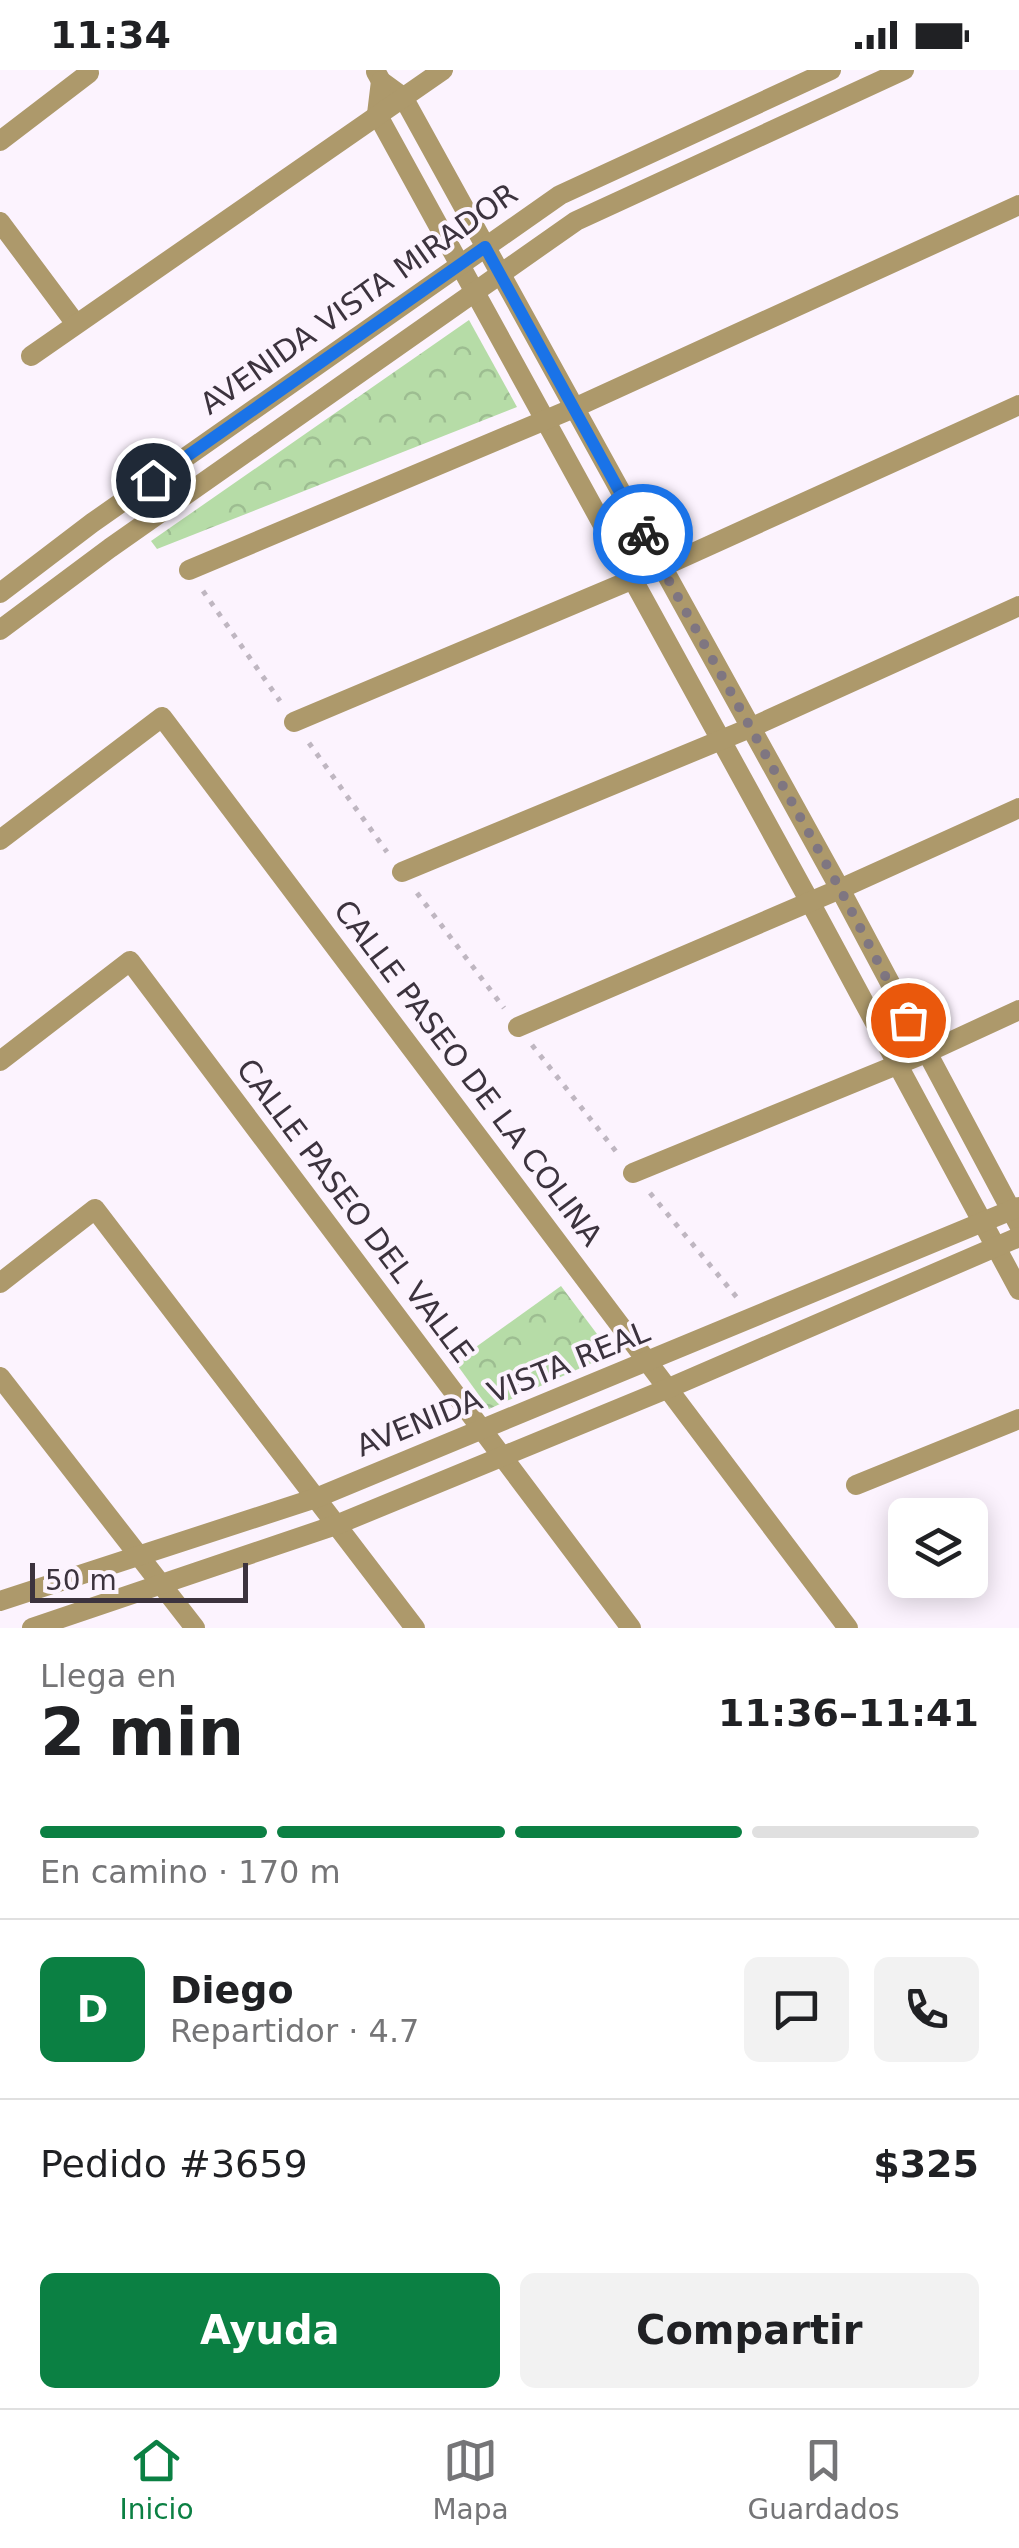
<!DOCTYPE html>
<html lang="es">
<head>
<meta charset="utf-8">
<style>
	body { margin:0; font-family:"DejaVu Sans",sans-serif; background:#f2f2f2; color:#202124; height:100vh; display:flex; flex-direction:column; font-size:38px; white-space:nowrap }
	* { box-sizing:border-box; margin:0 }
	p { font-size:32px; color:#757577 }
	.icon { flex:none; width:55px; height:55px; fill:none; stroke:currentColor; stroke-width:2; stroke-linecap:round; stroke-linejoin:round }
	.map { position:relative; height:1558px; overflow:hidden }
	.panel { display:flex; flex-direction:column; background:#fff; flex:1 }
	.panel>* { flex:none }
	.buttons { position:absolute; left:888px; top:1428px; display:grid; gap:20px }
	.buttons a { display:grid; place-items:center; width:100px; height:100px; border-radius:15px; background:#fff; box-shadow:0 5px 25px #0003; font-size:50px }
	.scale { position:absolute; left:30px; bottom:25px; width:218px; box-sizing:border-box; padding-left:10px; border:5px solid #3c333e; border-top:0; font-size:28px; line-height:35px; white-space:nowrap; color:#3c333e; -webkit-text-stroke:8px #fcf3fe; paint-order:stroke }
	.pin { position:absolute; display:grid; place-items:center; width:85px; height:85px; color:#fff; margin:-42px; border:5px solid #fff; border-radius:50%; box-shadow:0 2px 10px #0007 }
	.courier { position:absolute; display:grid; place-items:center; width:100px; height:100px; margin:-50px; border:8px solid #1a73e8; border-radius:50%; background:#fff; color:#222; box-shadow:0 2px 12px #0007 }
	.head em { font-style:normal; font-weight:700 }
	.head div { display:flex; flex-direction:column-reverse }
	.head { display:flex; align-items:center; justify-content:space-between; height:170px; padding:0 40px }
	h1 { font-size:65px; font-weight:700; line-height:75px }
	.bar { display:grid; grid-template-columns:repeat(4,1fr); gap:15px 10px; align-content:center; height:120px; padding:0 40px }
	.bar i { height:12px; border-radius:8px; background:#e0e0e0 }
	.bar .current { background:#0b8043 }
	.bar p { grid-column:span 4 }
	.line { display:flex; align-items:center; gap:25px; padding:0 40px; border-top:2px solid #e0e0e0 }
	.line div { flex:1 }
	.round { display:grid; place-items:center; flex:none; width:105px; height:105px; border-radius:15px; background:#f2f2f2 }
	.button { display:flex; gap:20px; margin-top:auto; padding:20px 40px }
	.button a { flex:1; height:115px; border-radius:15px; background:#0b8043; color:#fff; font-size:40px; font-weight:700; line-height:115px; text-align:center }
	.button a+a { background:#f2f2f2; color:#202124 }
	.status { display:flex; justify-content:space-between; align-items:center; height:70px; padding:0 50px; background:#fff; direction:ltr }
	.status svg { height:28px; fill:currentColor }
	.tab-bar { display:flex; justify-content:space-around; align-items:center; height:140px; border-top:2px solid #e0e0e0; background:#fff; font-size:28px; color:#757577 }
	.tab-bar a { display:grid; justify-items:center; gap:5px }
	.tab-bar .current { color:#0b8043 }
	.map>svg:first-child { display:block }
	.park { fill:url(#park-crowns) }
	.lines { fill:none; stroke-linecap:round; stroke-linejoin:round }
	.path { stroke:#bfb6c1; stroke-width:5; stroke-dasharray:5 8; stroke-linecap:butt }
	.minor { stroke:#ad996b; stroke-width:20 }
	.tertiary { stroke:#ad996b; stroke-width:20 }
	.done { stroke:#7f7681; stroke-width:10; stroke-dasharray:0 18 }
	.route { stroke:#1a73e8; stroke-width:12 }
	.labels { text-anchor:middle; stroke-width:8; stroke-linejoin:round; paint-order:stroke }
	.street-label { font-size:30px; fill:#3c333e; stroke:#fcf3fe }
</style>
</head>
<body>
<div class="status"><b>11:34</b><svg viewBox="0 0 49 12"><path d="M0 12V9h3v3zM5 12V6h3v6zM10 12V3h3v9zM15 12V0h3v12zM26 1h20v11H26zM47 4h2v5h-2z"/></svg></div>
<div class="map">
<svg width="1019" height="1558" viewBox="0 0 1019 1558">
	<defs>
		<pattern id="park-crowns" width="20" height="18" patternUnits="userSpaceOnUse" patternTransform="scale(2.5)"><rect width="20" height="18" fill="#b6dca7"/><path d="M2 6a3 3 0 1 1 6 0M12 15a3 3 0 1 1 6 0" fill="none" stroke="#9dbd91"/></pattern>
	</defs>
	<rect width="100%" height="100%" fill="#fcf3fe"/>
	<g class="park">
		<polygon points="469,250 517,337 157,479 151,471"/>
		<polygon points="561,1216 612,1284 489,1339 455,1292"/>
	</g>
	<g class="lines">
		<g class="path">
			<polyline points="203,521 280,631"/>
			<polyline points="309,673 387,782"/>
			<polyline points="417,823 504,938"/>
			<polyline points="532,975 618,1084"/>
			<polyline points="650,1123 739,1230"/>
		</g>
		<g class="minor">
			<polyline points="376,2 381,11 403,27 840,819 1019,1155"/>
			<polyline points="381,11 377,44 810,832 1019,1220"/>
			<polyline points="0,71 89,3"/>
			<polyline points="0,152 76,254"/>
			<polyline points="31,286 443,0"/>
			<polyline points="189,500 574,338 1019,135"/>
			<polyline points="294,652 662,497 1019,335"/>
			<polyline points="0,770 162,647 848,1558"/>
			<polyline points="402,802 750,658 1019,536"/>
			<polyline points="518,957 840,819 1019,738"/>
			<polyline points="0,991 130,891 631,1558"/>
			<polyline points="633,1103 926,983 1019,940"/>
			<polyline points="0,1213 95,1139 415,1558"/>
			<polyline points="0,1307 195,1558"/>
			<polyline points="856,1415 1019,1349"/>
		</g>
		<g class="tertiary">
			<polyline points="0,523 92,453 560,125 831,0"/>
			<polyline points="0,560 110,478 576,151 904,0"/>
			<polyline points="0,1531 316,1428 1019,1137"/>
			<polyline points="32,1558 336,1455 669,1318 1019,1167"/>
		</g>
	</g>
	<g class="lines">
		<polyline class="done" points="643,464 840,819 908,950"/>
		<polyline class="route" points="153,410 485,177 643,464"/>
	</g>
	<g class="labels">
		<g class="street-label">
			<text transform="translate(359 229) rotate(-35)" y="10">AVENIDA VISTA MIRADOR</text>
			<text transform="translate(468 1003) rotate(53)" y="10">CALLE PASEO DE LA COLINA</text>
			<text transform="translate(355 1141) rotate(53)" y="10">CALLE PASEO DEL VALLE</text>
			<text transform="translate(503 1319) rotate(-22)" y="10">AVENIDA VISTA REAL</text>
		</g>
	</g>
</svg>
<div class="buttons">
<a><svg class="icon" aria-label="layers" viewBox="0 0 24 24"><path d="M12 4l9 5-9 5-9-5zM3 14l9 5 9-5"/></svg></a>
</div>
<div class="scale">50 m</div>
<div class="pin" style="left:908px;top:950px;background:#ea580c"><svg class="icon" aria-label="bag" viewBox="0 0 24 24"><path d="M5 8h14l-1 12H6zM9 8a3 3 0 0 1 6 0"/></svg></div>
<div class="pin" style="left:153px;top:410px;background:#1f2937"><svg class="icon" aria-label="home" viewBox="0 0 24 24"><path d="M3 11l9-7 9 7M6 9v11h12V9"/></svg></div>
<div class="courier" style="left:643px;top:464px"><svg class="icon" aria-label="bike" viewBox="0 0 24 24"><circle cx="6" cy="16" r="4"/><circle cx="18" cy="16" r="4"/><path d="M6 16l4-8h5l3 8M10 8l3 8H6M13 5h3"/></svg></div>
</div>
<section class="panel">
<div class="head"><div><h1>2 min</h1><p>Llega en</p></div><em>11:36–11:41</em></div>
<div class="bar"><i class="current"></i><i class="current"></i><i class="current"></i><i></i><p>En camino · 170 m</p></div>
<div class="line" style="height:180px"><b class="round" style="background:#0b8043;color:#fff">D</b><div><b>Diego</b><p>Repartidor · 4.7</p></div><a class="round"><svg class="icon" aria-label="chat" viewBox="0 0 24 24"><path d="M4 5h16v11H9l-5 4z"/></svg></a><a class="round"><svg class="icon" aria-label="phone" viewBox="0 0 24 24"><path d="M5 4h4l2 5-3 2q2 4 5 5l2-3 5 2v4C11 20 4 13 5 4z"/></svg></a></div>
<div class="line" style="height:130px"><div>Pedido #3659</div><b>$325</b></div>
<div class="button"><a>Ayuda</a><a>Compartir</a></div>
</section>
<nav class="tab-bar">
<a class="current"><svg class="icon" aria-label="home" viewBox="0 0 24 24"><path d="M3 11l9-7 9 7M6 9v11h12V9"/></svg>Inicio</a>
<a><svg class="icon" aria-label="map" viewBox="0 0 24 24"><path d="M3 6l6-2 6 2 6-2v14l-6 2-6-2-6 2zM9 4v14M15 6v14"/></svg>Mapa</a>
<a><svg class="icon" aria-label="saved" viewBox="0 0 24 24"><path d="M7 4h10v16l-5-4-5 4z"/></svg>Guardados</a>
</nav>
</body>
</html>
